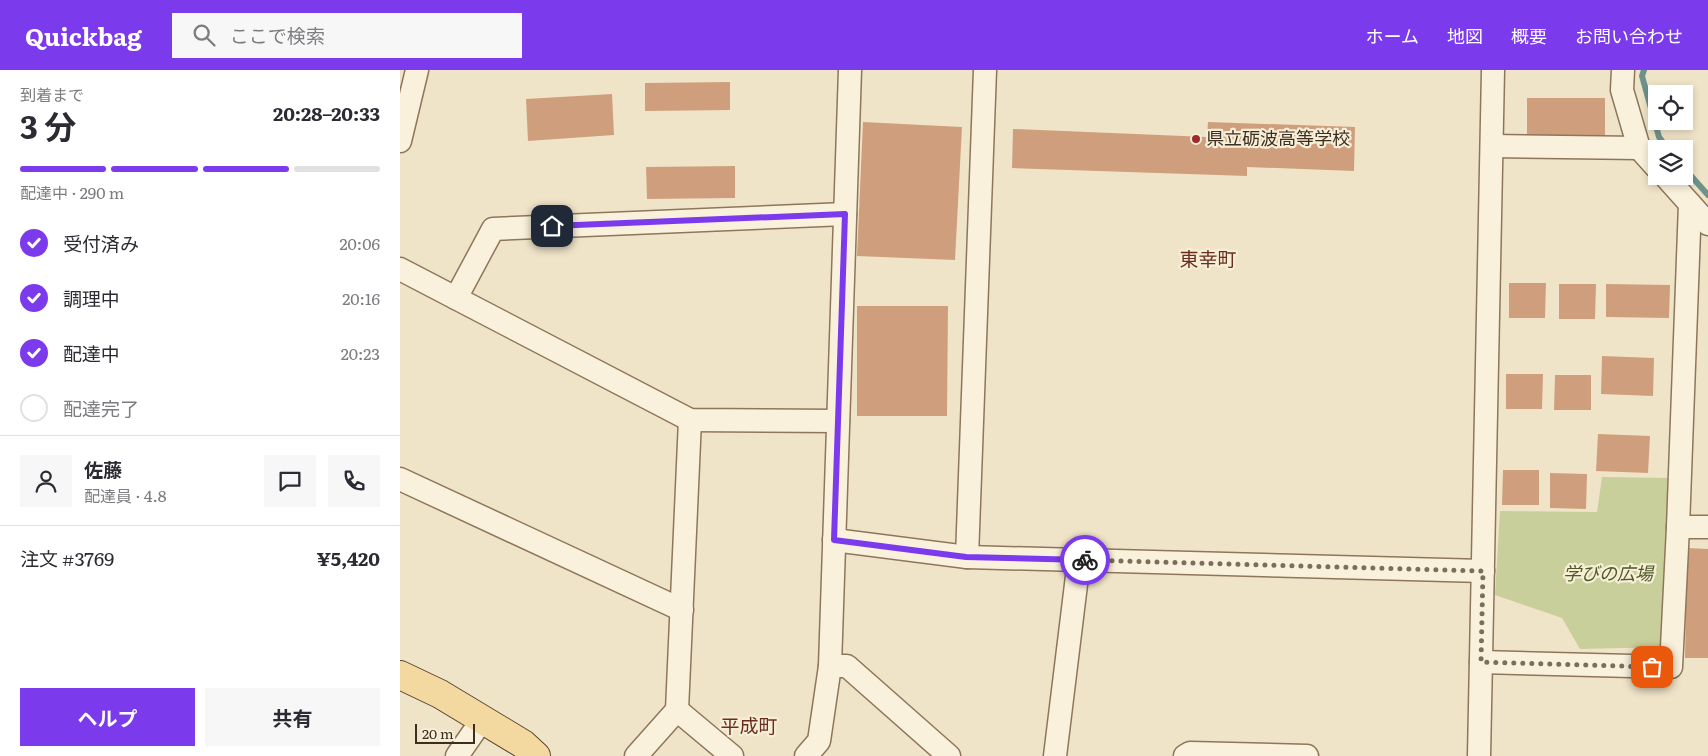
<!DOCTYPE html>
<html lang="ja">
<head>
<meta charset="utf-8">
<style>
	body { margin:0; font-family:Literata,"Noto Sans JP",serif; background:#f7f7f7; color:#2b2b33; height:100vh; display:flex; flex-direction:column; font-size:19px; white-space:nowrap }
	* { box-sizing:border-box; margin:0 }
	p { font-size:16px; color:#7c7c81 }
	.icon { flex:none; width:28px; height:28px; fill:none; stroke:currentColor; stroke-width:2; stroke-linecap:round; stroke-linejoin:round }
	.map { position:relative; flex:1; overflow:hidden }
	.details { display:flex; flex-direction:column; background:#fff; width:400px }
	.details>* { flex:none }
	.buttons { position:absolute; left:1248px; top:15px; display:grid; gap:10px }
	.buttons a { display:grid; place-items:center; width:45px; height:45px; border-radius:0px; background:#fff; box-shadow:0 2px 8px #0003; font-size:25px }
	.scale { position:absolute; left:15px; bottom:12px; width:60px; box-sizing:border-box; padding-left:5px; border:2px solid #3d2e20; border-top:0; font-size:14px; line-height:18px; white-space:nowrap; color:#3d2e20; -webkit-text-stroke:4px #f7eed8; paint-order:stroke }
	.pin { position:absolute; display:grid; place-items:center; width:42px; height:42px; color:#fff; margin:-21px; border-radius:10px; box-shadow:0 2px 8px #0006 }
	.courier { position:absolute; display:grid; place-items:center; width:50px; height:50px; margin:-25px; border:4px solid #7c3aed; border-radius:50%; background:#fff; color:#222; box-shadow:0 1px 6px #0007 }
	.headline em { font-style:normal; font-weight:700 }
	.headline div { display:flex; flex-direction:column-reverse }
	.headline { display:flex; align-items:center; justify-content:space-between; height:85px; padding:0 20px }
	h1 { font-size:32px; font-weight:700; line-height:38px }
	.bar { display:grid; grid-template-columns:repeat(4,1fr); gap:8px 5px; align-content:center; height:60px; padding:0 20px }
	.bar i { height:6px; border-radius:4px; background:#e1e1e2 }
	.bar .current { background:#7c3aed }
	.bar p { grid-column:span 4 }
	.line { display:flex; align-items:center; gap:12px; padding:0 20px; border-top:1px solid #e1e1e2 }
	.line div { flex:1 }
	.round { display:grid; place-items:center; flex:none; width:52px; height:52px; border-radius:0px; background:#f7f7f7 }
	ol { padding:0 20px; list-style:none }
	li { display:flex; align-items:center; gap:15px; height:55px }
	li p { margin-inline-start:auto }
	li .icon { padding:5px; border-radius:50%; background:#7c3aed; color:#fff; stroke-width:4 }
	li:last-child { color:#7c7c81 }
	li i { width:28px; height:28px; border:2px solid #e1e1e2; border-radius:50% }
	.button { display:flex; gap:10px; margin-top:auto; padding:10px 20px }
	.button a { flex:1; height:58px; border-radius:0px; background:#7c3aed; color:#fff; font-size:20px; font-weight:700; line-height:58px; text-align:center }
	.button a+a { background:#f7f7f7; color:#2b2b33 }
	header { display:flex; align-items:center; gap:30px; box-sizing:border-box; height:70px; padding:0 25px; background:#7c3aed; color:#fff }
	header strong { font-size:24px }
	nav { display:flex; gap:28px; margin-inline-start:auto; font-size:18px }
	.search { width:350px; height:45px; background:#f7f7f7; display:flex; align-items:center; gap:12px; box-sizing:border-box; padding:0 18px; border-radius:0px; color:#7c7c81; font-size:19px }
	main { display:flex; flex:1; min-height:0 }
	.map>svg:first-child { display:block }
	.green { fill:#c9cf9b }
	.lines { fill:none; stroke-linecap:round; stroke-linejoin:round }
	.stream { stroke:#6f938a; stroke-width:6 }
	.building { fill:#cf9f7d }
	.minor-casing { stroke:#8d765c; stroke-width:25 }
	.major-casing { stroke:#5b4430; stroke-width:30 }
	.minor { stroke:#faf1dc; stroke-width:22 }
	.major { stroke:#f3d9a0; stroke-width:28 }
	.done { stroke:#7c6e5b; stroke-width:5; stroke-dasharray:0 9 }
	.route { stroke:#7c3aed; stroke-width:6 }
	.poi-dot { fill:#9e2a2b; stroke:#f7eed8; stroke-width:2 }
	.labels { text-anchor:middle; stroke-width:4.5; stroke-linejoin:round; paint-order:stroke }
	.poi-label { font-size:18px; fill:#3d2e20; stroke:#f7eed8; text-anchor:start }
	.park-label { font-size:18px; font-style:italic; fill:#4d5a26; stroke:#f7eed8 }
	.neighbourhood-label { font-size:19px; fill:#6b2e1e; stroke:#f7eed8 }
</style>
</head>
<body>
<header>
<strong>Quickbag</strong>
<div class="search"><svg class="icon" aria-label="search" viewBox="0 0 24 24"><circle cx="10" cy="10" r="6"/><path d="M15 15l6 6"/></svg>ここで検索</div>
<nav><a>ホーム</a><a>地図</a><a>概要</a><a>お問い合わせ</a></nav>
</header>
<main>
<section class="details">
<div class="headline"><div><h1>3 分</h1><p>到着まで</p></div><em>20:28–20:33</em></div>
<div class="bar"><i class="current"></i><i class="current"></i><i class="current"></i><i></i><p>配達中 · 290 m</p></div>
<ol>
<li><svg class="icon" aria-label="check" viewBox="0 0 24 24"><path d="M5 12l5 5 9-10"/></svg>受付済み<p>20:06</p></li>
<li><svg class="icon" aria-label="check" viewBox="0 0 24 24"><path d="M5 12l5 5 9-10"/></svg>調理中<p>20:16</p></li>
<li><svg class="icon" aria-label="check" viewBox="0 0 24 24"><path d="M5 12l5 5 9-10"/></svg>配達中<p>20:23</p></li>
<li><i></i>配達完了</li>
</ol>
<div class="line" style="height:90px"><a class="round"><svg class="icon" aria-label="person" viewBox="0 0 24 24"><circle cx="12" cy="8" r="4"/><path d="M4 21q1-7 8-7t8 7"/></svg></a><div><b>佐藤</b><p>配達員 · 4.8</p></div><a class="round"><svg class="icon" aria-label="chat" viewBox="0 0 24 24"><path d="M4 5h16v11H9l-5 4z"/></svg></a><a class="round"><svg class="icon" aria-label="phone" viewBox="0 0 24 24"><path d="M5 4h4l2 5-3 2q2 4 5 5l2-3 5 2v4C11 20 4 13 5 4z"/></svg></a></div>
<div class="line" style="height:65px"><div>注文 #3769</div><b>¥5,420</b></div>
<div class="button"><a>ヘルプ</a><a>共有</a></div>
</section>
<div class="map">
<svg width="1308" height="686" viewBox="0 0 1308 686">
	<rect width="100%" height="100%" fill="#f0e4c8"/>
	<polygon class="green" points="1202,407 1272,408 1268,577 1180,579 1162,548 1095,525 1100,441 1197,442"/>
	<g class="lines">
		<g class="stream">
			<polyline points="1244,0 1242,6 1259,67 1268,79"/>
			<polyline points="1284,98 1308,125"/>
		</g>
	</g>
	<g class="building">
		<polygon points="330,12 330,40 245,41 245,13"/>
		<polygon points="212,24 214,65 128,71 126,29"/>
		<rect x="1127" y="28" width="78" height="37"/>
		<polygon points="463,52 562,57 555,190 457,186"/>
		<polygon points="808,52 955,57 954,101 847,97 847,106 612,98 613,59 807,67"/>
		<polygon points="335,96 335,128 247,129 246,97"/>
		<polygon points="1109,213 1146,213 1145,248 1109,248"/>
		<polygon points="1159,214 1196,214 1195,249 1159,249"/>
		<polygon points="1206,214 1270,215 1269,248 1206,247"/>
		<polygon points="457,236 548,236 547,346 457,346"/>
		<polygon points="1202,286 1254,288 1253,326 1201,324"/>
		<polygon points="1106,304 1143,304 1142,339 1106,339"/>
		<polygon points="1155,305 1191,305 1191,340 1154,340"/>
		<polygon points="1198,364 1250,366 1248,403 1196,401"/>
		<polygon points="1103,400 1139,400 1139,435 1102,435"/>
		<polygon points="1150,403 1187,404 1186,439 1150,438"/>
		<polygon points="1287,478 1308,479 1308,588 1285,588"/>
	</g>
	<g class="lines">
		<defs>
			<g id="minor">
				<polyline points="1223,0 1222,20 1239,78 1256,97"/>
				<polyline points="0,71 17,0"/>
				<polyline points="1092,76 1239,78"/>
				<polyline points="1265,106 1308,154"/>
				<polyline points="1290,134 1278,457 1308,457"/>
				<polyline points="0,199 290,350 438,351"/>
				<polyline points="56,228 93,159 445,144"/>
				<polyline points="0,409 282,540"/>
				<polyline points="434,470 567,487 1083,501"/>
				<polyline points="567,487 585,0"/>
				<polyline points="1081,592 1271,597 1278,457"/>
				<polyline points="430,596 447,596 549,686"/>
				<polyline points="277,640 332,686"/>
				<polyline points="57,686 82,650"/>
				<polyline points="236,686 277,640 290,350"/>
				<polyline points="406,686 419,671 430,596 450,0"/>
				<polyline points="655,686 679,490"/>
				<polyline points="785,686 790,683 907,686"/>
				<polyline points="1079,686 1093,0"/>
			</g>
			<polyline id="major" points="0,605 40,624 123,674 136,686"/>
		</defs>
		<use href="#minor" class="minor-casing"/>
		<use href="#major" class="major-casing"/>
		<use href="#minor" class="minor"/>
		<use href="#major" class="major"/>
	</g>
	<g class="lines">
		<polyline class="done" points="685,490 1083,501 1081,592 1252,597"/>
		<polyline class="route" points="152,156 445,144 434,470 566,487 685,490"/>
	</g>
	<circle class="poi-dot" cx="796" cy="69" r="5"/>
	<g class="labels">
		<g class="poi-label">
			<text x="806" y="75">県立砺波高等学校</text>
		</g>
		<g class="park-label">
			<text x="1208" y="510">学びの広場</text>
		</g>
		<g class="neighbourhood-label">
			<text x="808" y="196">東幸町</text>
			<text x="349" y="663">平成町</text>
		</g>
	</g>
</svg>
<div class="buttons">
<a><svg class="icon" aria-label="locate" viewBox="0 0 24 24"><circle cx="12" cy="12" r="6"/><path d="M12 2v4M12 18v4M2 12h4M18 12h4"/></svg></a>
<a><svg class="icon" aria-label="layers" viewBox="0 0 24 24"><path d="M12 4l9 5-9 5-9-5zM3 14l9 5 9-5"/></svg></a>
</div>
<div class="scale">20 m</div>
<div class="pin" style="left:1252px;top:597px;background:#ea580c"><svg class="icon" aria-label="bag" viewBox="0 0 24 24"><path d="M5 8h14l-1 12H6zM9 8a3 3 0 0 1 6 0"/></svg></div>
<div class="pin" style="left:152px;top:156px;background:#1f2937"><svg class="icon" aria-label="home" viewBox="0 0 24 24"><path d="M3 11l9-7 9 7M6 9v11h12V9"/></svg></div>
<div class="courier" style="left:685px;top:490px"><svg class="icon" aria-label="bike" viewBox="0 0 24 24"><circle cx="6" cy="16" r="4"/><circle cx="18" cy="16" r="4"/><path d="M6 16l4-8h5l3 8M10 8l3 8H6M13 5h3"/></svg></div>
</div>
</main>
</body>
</html>
